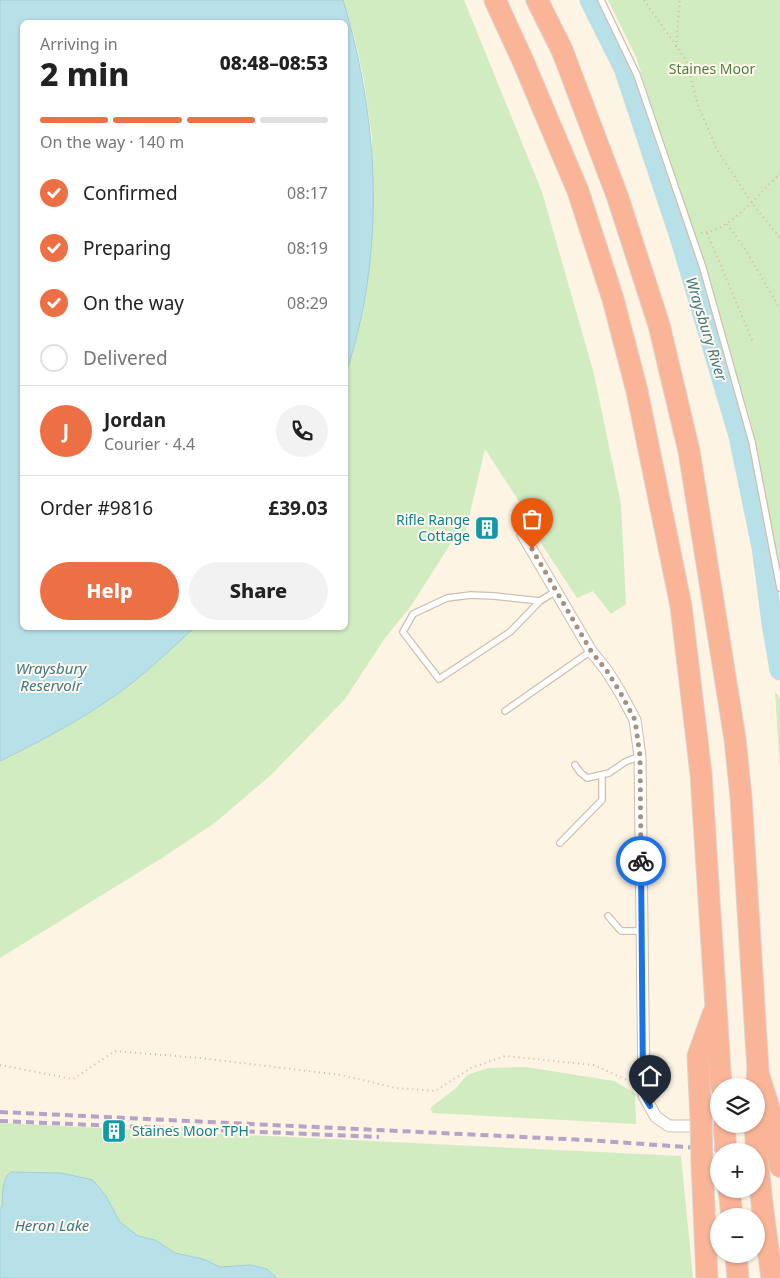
<!DOCTYPE html>
<html lang="en">
<head>
<meta charset="utf-8">
<style>
	body { margin:0; font-family:"Noto Sans",sans-serif; background:#f2f2f2; color:#222; height:100vh; display:flex; flex-direction:column; font-size:19px; white-space:nowrap }
	* { box-sizing:border-box; margin:0 }
	p { font-size:16px; color:#767676 }
	.icon { flex:none; width:28px; height:28px; fill:none; stroke:currentColor; stroke-width:2; stroke-linecap:round; stroke-linejoin:round }
	.map { position:relative; flex:1; overflow:hidden }
	.panel { position:absolute; left:20px; top:20px; width:328px; height:610px; display:flex; flex-direction:column; background:#fff; border-radius:8px; box-shadow:0 1px 4px #0004 }
	.panel>* { flex:none }
	.fabs { position:absolute; left:710px; top:1078px; display:grid; gap:10px }
	.fabs a { display:grid; place-items:center; width:55px; height:55px; border-radius:50%; background:#fff; box-shadow:0 1px 4px #0004; font-size:25px }
	.pin { position:absolute; display:grid; place-items:center; width:42px; height:42px; color:#fff; margin:-51px -21px; border-radius:50% 50% 50% 0; rotate:-45deg; box-shadow:0 0 5px #0007 }
	.pin .icon { rotate:45deg }
	.courier { position:absolute; display:grid; place-items:center; width:50px; height:50px; margin:-25px; border:4px solid #1a73e8; border-radius:50%; background:#fff; color:#222; box-shadow:0 1px 6px #0007 }
	.head em { font-style:normal; font-weight:800 }
	.head div { display:flex; flex-direction:column-reverse }
	.head { display:flex; align-items:center; justify-content:space-between; height:85px; padding:0 20px }
	h1 { font-size:32px; font-weight:800; line-height:38px }
	.bar { display:grid; grid-template-columns:repeat(4,1fr); gap:8px 5px; align-content:center; height:60px; padding:0 20px }
	.bar i { height:6px; border-radius:4px; background:#e0e0e0 }
	.bar .selected { background:#ed6f44 }
	.bar p { grid-column:span 4 }
	.line { display:flex; align-items:center; gap:12px; padding:0 20px; border-top:1px solid #e0e0e0 }
	.line div { flex:1 }
	.round { display:grid; place-items:center; flex:none; width:52px; height:52px; border-radius:26px; background:#f2f2f2 }
	ol { padding:0 20px; list-style:none }
	li { display:flex; align-items:center; gap:15px; height:55px }
	li p { margin-inline-start:auto }
	li .icon { padding:5px; border-radius:50%; background:#ed6f44; color:#fff; stroke-width:4 }
	li:last-child { color:#767676 }
	li i { width:28px; height:28px; border:2px solid #e0e0e0; border-radius:50% }
	.action { display:flex; gap:10px; margin-top:auto; padding:10px 20px }
	.action a { flex:1; height:58px; border-radius:30px; background:#ed6f44; color:#fff; font-size:20px; font-weight:800; line-height:58px; text-align:center }
	.action a+a { background:#f2f2f2; color:#222 }
	.map>svg:first-child { display:block }
	.green { fill:#d2ecc2 }
	.water { fill:#b8e0e8; stroke:#9dcfda }
	.lines { fill:none; stroke-linecap:round; stroke-linejoin:round }
	.river { stroke:#b8e0e8; stroke-width:21 }
	.lane-casing { stroke:#d1beac; stroke-width:8 }
	.street-casing { stroke:#d1beac; stroke-width:13 }
	.highway-casing { stroke:#dcd4cf; stroke-width:23 }
	.path { stroke:#d9b69e; stroke-width:2; stroke-dasharray:1 4; stroke-linecap:butt }
	.lane { stroke:#fff; stroke-width:5.5 }
	.street { stroke:#fff; stroke-width:11 }
	.highway { stroke:#fab598; stroke-width:21 }
	.rail { stroke:#b7a2c8; stroke-width:4; stroke-dasharray:8 5; stroke-linecap:butt }
	.highway-bridge-casing { stroke:#dcd4cf; stroke-width:23; stroke-linecap:butt }
	.highway-bridge { stroke:#fab598; stroke-width:21 }
	.done { stroke:#a6907f; stroke-width:5; stroke-dasharray:0 9 }
	.route { stroke:#1a73e8; stroke-width:6 }
	.labels { text-anchor:middle; stroke-width:4; stroke-linejoin:round; paint-order:stroke }
	.park-label { font-size:14px; fill:#507e40; stroke:#fff8ec }
	.culture-label { font-size:14px; fill:#0d838f; stroke:#fff8ec; text-anchor:end }
	.water-label { font-size:15px; font-style:italic; fill:#3e7785; stroke:#fff8ec }
</style>
</head>
<body>
<div class="map">
<svg width="780" height="1278" viewBox="0 0 780 1278">
	<rect width="100%" height="100%" fill="#fdf4e4"/>
	<g class="green">
		<path d="M 343,0 L 464,0 L 542,192 L 594,374 L 621,504 L 626,604 L 611,614 L 593,591 L 577,598 L 533,531 L 522,506 L 485,449 L 465,534 L 458,532 L 411,606 L 385,638 L 345,699 L 271,775 L 216,822 L 162,858 L 0,958 L 0,761 C 39,742 77,722 113,697 C 142,677 168,652 194,628 L 345,628 L 345,376 L 359,327 L 371,252 L 372,138 L 364,80 L 355,39 Z"/>
		<polygon points="608,0 780,0 780,578 752,426 636,57"/>
		<polygon points="775,692 780,698 780,769"/>
		<polygon points="526,1067 614,1081 635,1093 636,1124 433,1113 430,1108 456,1088 467,1075 488,1068"/>
		<polygon points="0,1123 681,1156 693,1278 277,1278 272,1273 251,1265 220,1267 203,1259 175,1253 155,1240 138,1236 120,1222 106,1196 93,1180 61,1173 5,1178 2,1207 0,1208"/>
	</g>
	<g class="water">
		<path d="M 0,0 L 343,0 C 380,122 386,255 345,376 L 345,22 L 22,22 L 22,628 L 194,628 C 168,652 142,677 113,697 C 77,722 39,742 0,761 Z"/>
		<path d="M 11,1172 L 61,1173 L 93,1180 L 106,1196 L 120,1222 L 138,1236 L 155,1240 L 175,1253 L 203,1259 L 220,1267 L 251,1265 L 267,1269 L 277,1278 L 0,1278 L 0,1208 L 2,1207 C 3,1197 1,1178 11,1172 Z"/>
	</g>
	<g class="lines">
		<polyline class="river" points="590,0 624,68 681,240 739,436 762,547 772,623 780,670"/>
		<defs>
			<g id="lane">
				<polyline points="601,0 637,75 703,268 752,442 780,588"/>
				<polyline points="540,601 494,596 471,595 447,598 413,614 403,632 439,679 510,632 540,601 556,591"/>
				<polyline points="505,711 591,651"/>
				<polyline points="575,765 580,772 587,778 609,773 625,762 640,756"/>
				<polyline points="560,843 602,800 602,775"/>
				<polyline points="608,916 621,931 641,931"/>
			</g>
			<g id="street">
				<polyline points="523,535 591,651 607,671 620,692 635,720 640,756 644,1096 656,1117 669,1126 705,1126"/>
				<polyline points="721,1126 760,1126"/>
			</g>
			<g id="highway">
				<polyline points="495,0 523,61 578,191 613,299 637,391 681,606 701,774 721,1086"/>
				<polyline points="537,0 562,50 618,198 659,325 689,451 735,739 741,797 758,1070 756,1090"/>
				<polyline points="758,1073 773,1121"/>
				<polyline points="701,1119 698,1056 713,1014"/>
				<polyline points="702,1163 707,1278"/>
				<polyline points="758,1166 763,1213 772,1278"/>
				<polyline points="729,1189 732,1216"/>
				<polyline points="736,1254 738,1278"/>
			</g>
		</defs>
		<use href="#lane" class="lane-casing"/>
		<use href="#street" class="street-casing"/>
		<use href="#highway" class="highway-casing"/>
		<g class="path">
			<polyline points="644,0 686,60 698,105 717,150 752,203 780,238"/>
			<polyline points="676,47 680,0"/>
			<polyline points="727,224 744,247 780,309"/>
			<path d="M 701,233 C 730,232 760,192 780,174"/>
			<polyline points="707,233 753,342"/>
			<polyline points="0,1065 73,1079 115,1051 200,1058 341,1075 396,1088 435,1091 471,1068 505,1056 594,1065 633,1083"/>
		</g>
		<use href="#lane" class="lane"/>
		<use href="#street" class="street"/>
		<use href="#highway" class="highway"/>
		<g class="rail">
			<polyline points="0,1112 587,1140 685,1147 780,1151"/>
			<polyline points="0,1121 379,1137"/>
		</g>
		<defs>
			<g id="highway-bridge">
				<polyline points="701,1119 702,1163"/>
				<polyline points="773,1121 780,1167"/>
				<polyline points="724,1124 726,1151"/>
				<polyline points="755,1124 758,1166"/>
			</g>
		</defs>
		<use href="#highway-bridge" class="highway-bridge-casing"/>
		<use href="#highway-bridge" class="highway-bridge"/>
	</g>
	<g class="lines">
		<polyline class="done" points="532,549 591,651 607,671 620,692 635,720 640,756 641,861"/>
		<polyline class="route" points="641,861 643,1085 644,1096 650,1106"/>
	</g>
	<defs>
		<symbol id="building-square" viewBox="-11 -11 22 22"><rect x="-9" y="-9" width="18" height="18" rx="4" fill="#0f9aa8" stroke="#fff8ec"/><path d="M-4-6H4V6H1V3H-1V6H-4ZM-2.5-4.3h1.7v1.8h-1.7ZM.8-4.3h1.7v1.8H.8ZM-2.5-1h1.7V.8h-1.7ZM.8-1h1.7V.8H.8Z" fill="#fff"/></symbol>
	</defs>
	<g fill-rule="evenodd">
		<use href="#building-square" x="473" y="514" width="28" height="28"/>
		<use href="#building-square" x="100" y="1117" width="28" height="28"/>
	</g>
	<g class="labels">
		<g class="park-label">
			<text x="712" y="74">Staines Moor</text>
		</g>
		<g class="culture-label">
			<text x="470" y="525">Rifle Range<tspan x="470" dy="16">Cottage</tspan></text>
			<text x="132" y="1136" text-anchor="start">Staines Moor TPH</text>
		</g>
		<g class="water-label">
			<text transform="translate(706 329) rotate(73)" y="5">Wraysbury River</text>
			<text x="51" y="674">Wraysbury<tspan x="51" dy="17">Reservoir</tspan></text>
			<text x="52" y="1231">Heron Lake</text>
		</g>
	</g>
</svg>
<div class="fabs">
<a><svg class="icon" aria-label="layers" viewBox="0 0 24 24"><path d="M12 4l9 5-9 5-9-5zM3 14l9 5 9-5"/></svg></a>
<a>+</a>
<a>−</a>
</div>
<div class="pin" style="left:532px;top:549px;background:#ea580c"><svg class="icon" aria-label="bag" viewBox="0 0 24 24"><path d="M5 8h14l-1 12H6zM9 8a3 3 0 0 1 6 0"/></svg></div>
<div class="pin" style="left:650px;top:1106px;background:#1f2937"><svg class="icon" aria-label="home" viewBox="0 0 24 24"><path d="M3 11l9-7 9 7M6 9v11h12V9"/></svg></div>
<div class="courier" style="left:641px;top:861px"><svg class="icon" aria-label="bike" viewBox="0 0 24 24"><circle cx="6" cy="16" r="4"/><circle cx="18" cy="16" r="4"/><path d="M6 16l4-8h5l3 8M10 8l3 8H6M13 5h3"/></svg></div>
<section class="panel">
<div class="head"><div><h1>2 min</h1><p>Arriving in</p></div><em>08:48–08:53</em></div>
<div class="bar"><i class="selected"></i><i class="selected"></i><i class="selected"></i><i></i><p>On the way · 140 m</p></div>
<ol>
<li><svg class="icon" aria-label="check" viewBox="0 0 24 24"><path d="M5 12l5 5 9-10"/></svg>Confirmed<p>08:17</p></li>
<li><svg class="icon" aria-label="check" viewBox="0 0 24 24"><path d="M5 12l5 5 9-10"/></svg>Preparing<p>08:19</p></li>
<li><svg class="icon" aria-label="check" viewBox="0 0 24 24"><path d="M5 12l5 5 9-10"/></svg>On the way<p>08:29</p></li>
<li><i></i>Delivered</li>
</ol>
<div class="line" style="height:90px"><b class="round" style="background:#ed6f44;color:#fff">J</b><div><b>Jordan</b><p>Courier · 4.4</p></div><a class="round"><svg class="icon" aria-label="phone" viewBox="0 0 24 24"><path d="M5 4h4l2 5-3 2q2 4 5 5l2-3 5 2v4C11 20 4 13 5 4z"/></svg></a></div>
<div class="line" style="height:65px"><div>Order #9816</div><b>£39.03</b></div>
<div class="action"><a>Help</a><a>Share</a></div>
</section>
</div>
</body>
</html>
